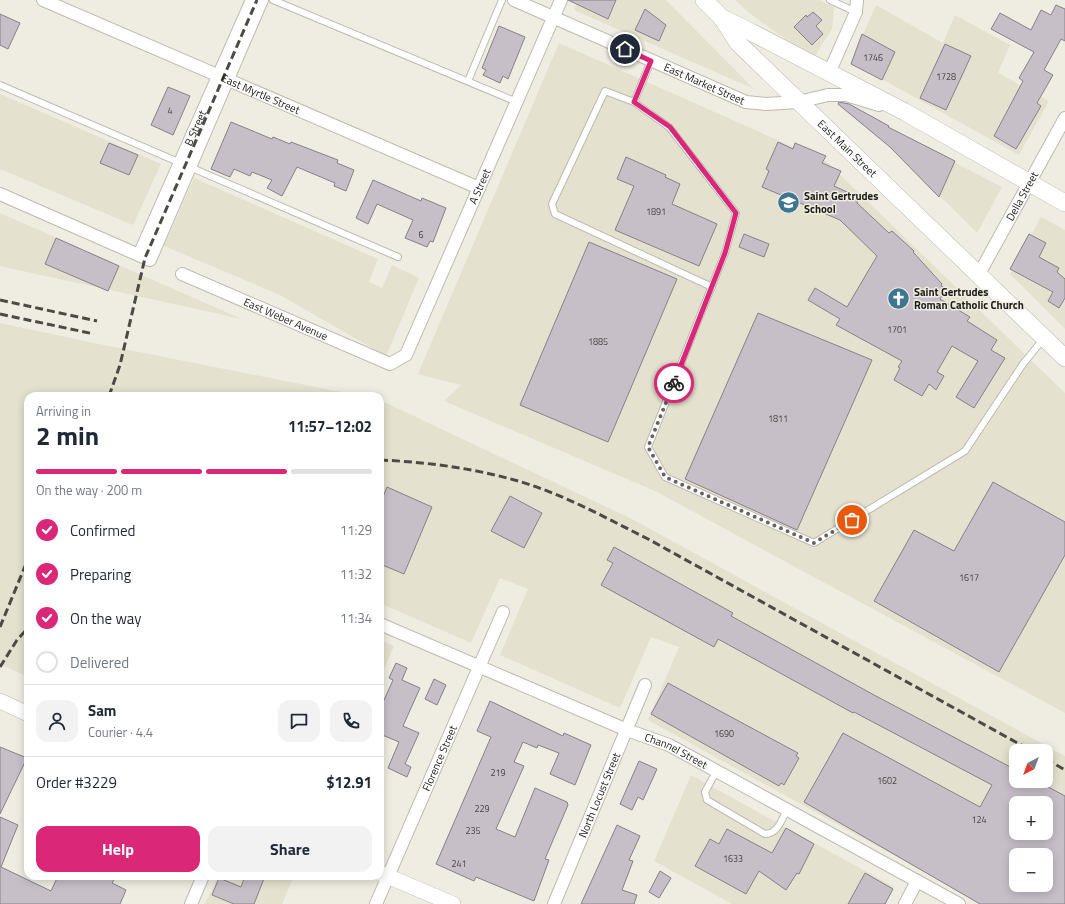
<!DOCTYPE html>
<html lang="en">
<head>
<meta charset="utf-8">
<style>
	body { margin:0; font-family:"Titillium Web",sans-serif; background:#f2f2f3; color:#1f2937; height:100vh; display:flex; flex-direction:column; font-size:15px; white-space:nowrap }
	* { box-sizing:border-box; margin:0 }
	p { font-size:13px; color:#747a83 }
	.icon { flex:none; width:22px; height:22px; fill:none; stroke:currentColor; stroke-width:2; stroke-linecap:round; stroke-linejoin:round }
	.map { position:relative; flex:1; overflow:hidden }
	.panel { position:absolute; left:24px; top:392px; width:360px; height:488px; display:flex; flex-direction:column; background:#fff; border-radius:12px; box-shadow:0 2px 10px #0003 }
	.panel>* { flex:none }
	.needle { width:26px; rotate:221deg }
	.buttons { position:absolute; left:1009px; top:744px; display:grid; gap:8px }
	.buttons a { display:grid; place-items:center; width:44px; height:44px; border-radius:8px; background:#fff; box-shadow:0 2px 10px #0003; font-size:20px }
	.pin { position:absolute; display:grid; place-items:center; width:34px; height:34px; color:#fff; margin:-17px; border:2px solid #fff; border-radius:50%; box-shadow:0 1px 4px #0007 }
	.courier { position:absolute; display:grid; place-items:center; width:40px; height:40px; margin:-20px; border:3px solid #db2777; border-radius:50%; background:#fff; color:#222; box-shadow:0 1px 5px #0007 }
	.head em { font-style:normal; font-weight:700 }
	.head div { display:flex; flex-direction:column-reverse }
	.head { display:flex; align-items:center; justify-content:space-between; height:68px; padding:0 12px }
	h1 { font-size:26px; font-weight:700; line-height:30px }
	.bar { display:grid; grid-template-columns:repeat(4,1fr); gap:6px 4px; align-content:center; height:48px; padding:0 12px }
	.bar i { height:5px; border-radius:3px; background:#e0e1e3 }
	.bar .active { background:#db2777 }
	.bar p { grid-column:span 4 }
	.line { display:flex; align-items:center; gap:10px; padding:0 12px; border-top:1px solid #e0e1e3 }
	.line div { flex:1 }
	.round { display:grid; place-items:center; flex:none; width:42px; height:42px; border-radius:12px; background:#f2f2f3 }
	ol { padding:0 12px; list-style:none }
	li { display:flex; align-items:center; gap:12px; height:44px }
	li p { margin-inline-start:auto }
	li .icon { padding:4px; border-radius:50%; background:#db2777; color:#fff; stroke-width:4 }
	li:last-child { color:#747a83 }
	li i { width:22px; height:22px; border:2px solid #e0e1e3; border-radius:50% }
	.primary-button { display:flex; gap:8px; margin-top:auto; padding:8px 12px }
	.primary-button a { flex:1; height:46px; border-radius:12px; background:#db2777; color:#fff; font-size:16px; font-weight:700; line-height:46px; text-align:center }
	.primary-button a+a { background:#f2f2f3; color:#1f2937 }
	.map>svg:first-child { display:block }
	.built { fill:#e4e1ce; fill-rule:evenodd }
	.building { fill:#c7bfc8; stroke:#878088; fill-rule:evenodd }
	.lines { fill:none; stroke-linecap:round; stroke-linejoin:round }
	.service-casing { stroke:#bdbbb0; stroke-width:8 }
	.minor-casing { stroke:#bdbbb0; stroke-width:14 }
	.tertiary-casing { stroke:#bdbbb0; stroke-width:16 }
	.secondary-casing { stroke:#bdbbb0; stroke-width:18 }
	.service { stroke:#fff; stroke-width:6 }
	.minor { stroke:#fff; stroke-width:12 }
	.tertiary { stroke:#fff; stroke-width:15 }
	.secondary { stroke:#fff; stroke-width:17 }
	.rail { stroke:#4c4a45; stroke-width:3; stroke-dasharray:8 4; stroke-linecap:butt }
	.done { stroke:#66645e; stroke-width:4; stroke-dasharray:0 7.2 }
	.route { stroke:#db2777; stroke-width:5 }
	.labels { text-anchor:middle; stroke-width:3; stroke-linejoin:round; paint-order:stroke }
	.number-label { font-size:9px; fill:#474443 }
	.street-label { font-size:11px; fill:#1c1b17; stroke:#efede1 }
	.poi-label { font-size:11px; font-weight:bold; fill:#1c1b17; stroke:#efede1; text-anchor:start }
</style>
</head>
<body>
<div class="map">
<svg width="1065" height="904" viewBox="0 0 1065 904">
	<rect width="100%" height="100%" fill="#efede1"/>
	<g class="built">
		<polygon points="578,0 666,0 754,89 574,10"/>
		<polygon points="735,0 819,0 834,7 832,29 813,59 748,12"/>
		<polygon points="876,5 943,43 955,15 1010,45 998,73 1049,101 1019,155 851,62"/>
		<polygon points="559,43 827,162 1065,393 1065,713 655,491 444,401 461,385 418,374"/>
		<polygon points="0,94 161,164 133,225 0,169"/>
		<polygon points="854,110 1002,187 977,233"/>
		<polygon points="194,178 378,259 369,282 382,288 392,265 419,278 386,356 280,295 164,246"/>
		<polygon points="0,213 242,319 0,266"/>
		<polygon points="1041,217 1065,230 1065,329 1010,274"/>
		<polygon points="0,323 94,343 361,396 28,396 28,677 0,664"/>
		<path d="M 380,400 L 632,519 L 1065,756 L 1065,904 L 982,904 L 648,720 L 679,647 L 651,637 L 620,708 L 500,655 L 528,589 L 500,578 L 471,643 L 380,603 ZM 1016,751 L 1046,751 L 1046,781 L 1016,781 ZM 1016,803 L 1046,803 L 1046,833 L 1016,833 ZM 1016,855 L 1046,855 L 1046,885 L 1016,885 Z"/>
		<polygon points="380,640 394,646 380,678"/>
		<polygon points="691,775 894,887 884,904 732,904 654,861"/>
		<polygon points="218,876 294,876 282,904 205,904"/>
	</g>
	<g class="building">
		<polygon points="568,0 616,0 608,19"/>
		<polygon points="1056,5 1065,9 1065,41 1061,39 1044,70 1053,75 1037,103 1041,106 1016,149 994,136 1023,81 1019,78 1034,52 991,29 1000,13 1031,30 1041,10 1051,15"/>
		<polygon points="645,9 666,25 659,41 635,30"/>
		<polygon points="813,12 822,20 816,26 823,34 812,45 794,27 806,15 807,17"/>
		<polygon points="0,14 20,23 8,49 0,45"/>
		<polygon points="499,26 525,37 508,79 503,76 500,83 483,75 486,70 482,68"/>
		<polygon points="862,34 895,52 882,80 851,64"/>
		<polygon points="945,44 971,56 946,110 920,98"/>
		<polygon points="168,87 190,96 173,135 151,125"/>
		<polygon points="839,102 849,104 889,126 888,127 955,161 939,197 890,147 838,104"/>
		<polygon points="231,122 272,139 273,137 290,144 291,142 338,160 337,163 354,170 346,191 334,186 335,183 297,167 282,196 267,188 272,180 252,172 250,176 234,169 230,177 211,169"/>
		<polygon points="778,142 793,149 795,143 826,156 822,163 841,171 834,186 858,197 857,203 889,233 892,231 914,251 913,252 942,284 941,286 947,289 940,299 970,317 967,321 997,340 991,350 1005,358 974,408 956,397 978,361 952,346 937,372 944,376 936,390 929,384 922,396 894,380 900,368 898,367 902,361 836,325 840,319 808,300 815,288 847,307 877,256 840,220 762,187 769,171 766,169"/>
		<polygon points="109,143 138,155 129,175 100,163"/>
		<polygon points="626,157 666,175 665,177 680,184 672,204 717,224 699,266 615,230 634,186 617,179"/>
		<polygon points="373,180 421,201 422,198 446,208 433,242 430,241 427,247 405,238 413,220 377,204 368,224 356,218"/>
		<polygon points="744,234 769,244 764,257 739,247"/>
		<polygon points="1029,234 1046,243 1039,257 1059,268 1057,272 1065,279 1065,298 1059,308 1048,301 1053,292 1010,269"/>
		<polygon points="56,238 119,266 108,291 45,264"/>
		<polygon points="589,242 677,279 608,442 520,405"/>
		<polygon points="758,313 872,360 797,530 685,479"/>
		<polygon points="993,482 1065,522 1065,555 999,672 874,601 914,530 954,551"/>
		<polygon points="387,487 432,507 404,574 380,564 380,504"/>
		<polygon points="510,496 542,513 524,548 491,531"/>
		<path d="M 614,547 L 733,613 L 731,616 L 874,695 L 1016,770 L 1016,781 L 1037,781 L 1065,796 L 1065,904 L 980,904 L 804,802 L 843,733 L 980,807 L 992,785 L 854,712 L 853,713 L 718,639 L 714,647 L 601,585 L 613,563 L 607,560 ZM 1016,803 L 1046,803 L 1046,833 L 1016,833 ZM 1016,855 L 1046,855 L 1046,885 L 1016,885 Z"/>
		<polygon points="396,663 407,668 402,680 420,688 403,726 419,733 405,764 411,767 407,777 388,768 399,742 380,734 380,709 393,680 389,678"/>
		<polygon points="434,679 446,685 437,705 425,699"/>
		<polygon points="668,683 798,753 796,756 799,758 784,785 781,783 779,786 651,714"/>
		<polygon points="490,701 563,736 564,733 591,745 575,785 550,774 559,753 538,745 537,748 523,742 514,762 524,766 496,829 515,837 535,788 567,802 568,805 545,859 549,860 534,901 476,877 474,881 436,864 491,737 477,731"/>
		<polygon points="0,747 27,758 0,814"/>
		<polygon points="639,761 657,769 643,800 638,797 632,810 620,804"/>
		<polygon points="0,817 18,825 1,867 51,891 58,876 116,876 112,883 126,890 120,904 0,904"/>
		<polygon points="617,825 640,836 629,860 633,861 622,890 637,895 634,904 581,904"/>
		<polygon points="786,828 814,844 799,874 797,873 786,890 759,871 746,894 695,866 710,839 719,844 727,829 772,853"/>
		<polygon points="660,871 671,878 659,898 649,892"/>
		<polygon points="865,873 893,889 885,904 848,904"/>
		<polygon points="245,876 265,876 254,904 234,904 212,895 219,878 241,887"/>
	</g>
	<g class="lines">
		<defs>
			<g id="service">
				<polyline points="273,0 517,102"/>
				<polyline points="830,0 856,12"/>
				<polyline points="651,61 634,102 669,127 736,213 725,253 648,447 665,477 814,543 965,451 1023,364 1044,338"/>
				<polyline points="468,81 502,0"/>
				<polyline points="0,85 398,257"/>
				<polyline points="634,102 605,91 552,204 555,214 712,287"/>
				<path d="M 717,770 L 705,792 L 707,800 L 765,834 C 778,834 782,819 787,809"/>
			</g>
			<g id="minor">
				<path id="s1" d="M 43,0 L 479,188"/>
				<path id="s2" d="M 514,0 L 746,102 L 766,104 L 798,102 L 828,95 L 846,95 L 879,105"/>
				<polyline points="829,73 856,12 857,0"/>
				<polyline points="0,194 150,260 262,0"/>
				<path id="s3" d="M 139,255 L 252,0"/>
				<path id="s4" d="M 182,274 L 390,364 L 406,355 L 561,0"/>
				<path id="s5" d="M 979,274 L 1065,118"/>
				<path id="s6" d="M 380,624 L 627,730 L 669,745 L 959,904"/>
				<polyline points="191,904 203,876"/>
				<path id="s7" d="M 376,904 L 503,612"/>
				<path id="s8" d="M 554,904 L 645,685"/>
				<polyline points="905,904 917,881"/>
			</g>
			<g id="tertiary">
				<polyline points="0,701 28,714"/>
				<polyline points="380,873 453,904"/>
			</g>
			<g id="secondary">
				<path id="s9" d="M 704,0 L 722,18 L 738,43 L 1065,358"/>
				<polyline points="722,18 751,32 905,112 1065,203"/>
			</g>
		</defs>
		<use href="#service" class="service-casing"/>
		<use href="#minor" class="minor-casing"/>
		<use href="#tertiary" class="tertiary-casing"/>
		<use href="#secondary" class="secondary-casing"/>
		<use href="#service" class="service"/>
		<use href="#minor" class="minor"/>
		<use href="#tertiary" class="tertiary"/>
		<use href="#secondary" class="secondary"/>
		<g class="rail">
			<polyline points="0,300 97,321"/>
			<polyline points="0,314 94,334"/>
			<polyline points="109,396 120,365 145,258 257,0"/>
			<path d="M 380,460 C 426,462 473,468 518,481 C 563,494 606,518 648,539 L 1032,751"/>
			<polyline points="0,627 28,559"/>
			<polyline points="0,667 17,640 28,628"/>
			<polyline points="1046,759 1065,770"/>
		</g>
	</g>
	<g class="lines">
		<polyline class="done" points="674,383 648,447 665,477 814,543 852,520"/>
		<polyline class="route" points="625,49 651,61 634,102 670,127 736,213 725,253 674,383"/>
	</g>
	<defs>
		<symbol id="school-disc" viewBox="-11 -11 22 22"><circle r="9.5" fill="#3d7690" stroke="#efede1"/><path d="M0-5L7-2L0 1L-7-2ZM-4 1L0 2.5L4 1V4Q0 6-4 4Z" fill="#fff"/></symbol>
		<symbol id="church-disc" viewBox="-11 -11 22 22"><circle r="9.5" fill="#3d7690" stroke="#efede1"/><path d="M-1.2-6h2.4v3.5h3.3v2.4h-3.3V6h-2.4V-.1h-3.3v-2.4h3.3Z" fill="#fff"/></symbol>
	</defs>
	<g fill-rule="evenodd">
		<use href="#school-disc" x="776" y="190" width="25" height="25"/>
		<use href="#church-disc" x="886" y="286" width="25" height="25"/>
	</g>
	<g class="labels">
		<g class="number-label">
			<text x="873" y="61">1746</text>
			<text x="946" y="80">1728</text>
			<text x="170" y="114">4</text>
			<text x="656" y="215">1891</text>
			<text x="421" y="238">6</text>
			<text x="897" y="333">1701</text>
			<text x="598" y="345">1885</text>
			<text x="778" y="422">1811</text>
			<text x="969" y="581">1617</text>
			<text x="724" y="737">1690</text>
			<text x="498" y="776">219</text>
			<text x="887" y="784">1602</text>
			<text x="482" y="812">229</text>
			<text x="979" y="823">124</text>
			<text x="473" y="834">235</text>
			<text x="733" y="862">1633</text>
			<text x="459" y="867">241</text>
		</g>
		<g class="street-label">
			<text dy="4" stroke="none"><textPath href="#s2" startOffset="208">East Market Street</textPath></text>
			<text dy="4" stroke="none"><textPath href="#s1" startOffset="237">East Myrtle Street</textPath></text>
			<text dy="4" stroke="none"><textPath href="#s3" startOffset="139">B Street</textPath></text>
			<text dy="4" stroke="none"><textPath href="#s9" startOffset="207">East Main Street</textPath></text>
			<text dy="4" stroke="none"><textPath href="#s4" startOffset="429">A Street</textPath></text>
			<text dy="4" stroke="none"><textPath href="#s5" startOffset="89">Della Street</textPath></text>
			<text dy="4" stroke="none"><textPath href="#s4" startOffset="113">East Weber Avenue</textPath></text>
			<text dy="4" stroke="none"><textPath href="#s6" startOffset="322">Channel Street</textPath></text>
			<text dy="4" stroke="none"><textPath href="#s7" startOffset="159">Florence Street</textPath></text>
			<text dy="4" stroke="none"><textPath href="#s8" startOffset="118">North Locust Street</textPath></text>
		</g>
		<g class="poi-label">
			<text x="804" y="200">Saint Gertrudes<tspan x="804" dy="13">School</tspan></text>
			<text x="914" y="296">Saint Gertrudes<tspan x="914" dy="13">Roman Catholic Church</tspan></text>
		</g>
	</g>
</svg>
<div class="buttons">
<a><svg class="needle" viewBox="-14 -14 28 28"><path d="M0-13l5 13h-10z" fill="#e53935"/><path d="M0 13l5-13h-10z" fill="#747a83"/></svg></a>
<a>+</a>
<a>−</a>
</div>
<div class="pin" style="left:852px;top:520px;background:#ea580c"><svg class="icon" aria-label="bag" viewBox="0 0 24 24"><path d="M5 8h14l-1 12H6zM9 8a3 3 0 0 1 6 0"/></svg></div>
<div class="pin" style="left:625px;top:49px;background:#1f2937"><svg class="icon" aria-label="home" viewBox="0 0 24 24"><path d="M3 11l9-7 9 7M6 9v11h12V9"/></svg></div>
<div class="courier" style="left:674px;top:383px"><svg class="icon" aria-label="bike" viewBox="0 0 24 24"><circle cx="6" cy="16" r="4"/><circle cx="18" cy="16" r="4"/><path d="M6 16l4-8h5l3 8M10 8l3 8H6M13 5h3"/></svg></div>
<section class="panel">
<div class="head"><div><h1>2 min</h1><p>Arriving in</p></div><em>11:57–12:02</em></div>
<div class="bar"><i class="active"></i><i class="active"></i><i class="active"></i><i></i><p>On the way · 200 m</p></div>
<ol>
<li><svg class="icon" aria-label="check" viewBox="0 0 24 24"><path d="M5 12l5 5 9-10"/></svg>Confirmed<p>11:29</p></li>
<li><svg class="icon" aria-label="check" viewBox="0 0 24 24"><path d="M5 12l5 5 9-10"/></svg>Preparing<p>11:32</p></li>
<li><svg class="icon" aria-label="check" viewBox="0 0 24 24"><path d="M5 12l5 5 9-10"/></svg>On the way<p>11:34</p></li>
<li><i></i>Delivered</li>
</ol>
<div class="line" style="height:72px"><a class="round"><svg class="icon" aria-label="person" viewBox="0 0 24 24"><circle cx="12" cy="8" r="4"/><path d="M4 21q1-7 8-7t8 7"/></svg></a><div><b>Sam</b><p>Courier · 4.4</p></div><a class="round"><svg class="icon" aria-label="chat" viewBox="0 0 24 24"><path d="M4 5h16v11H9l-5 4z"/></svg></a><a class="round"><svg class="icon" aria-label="phone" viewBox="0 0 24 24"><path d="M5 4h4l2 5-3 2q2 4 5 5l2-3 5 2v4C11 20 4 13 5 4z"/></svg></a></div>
<div class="line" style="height:52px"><div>Order #3229</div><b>$12.91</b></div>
<div class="primary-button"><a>Help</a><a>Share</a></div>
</section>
</div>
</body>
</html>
